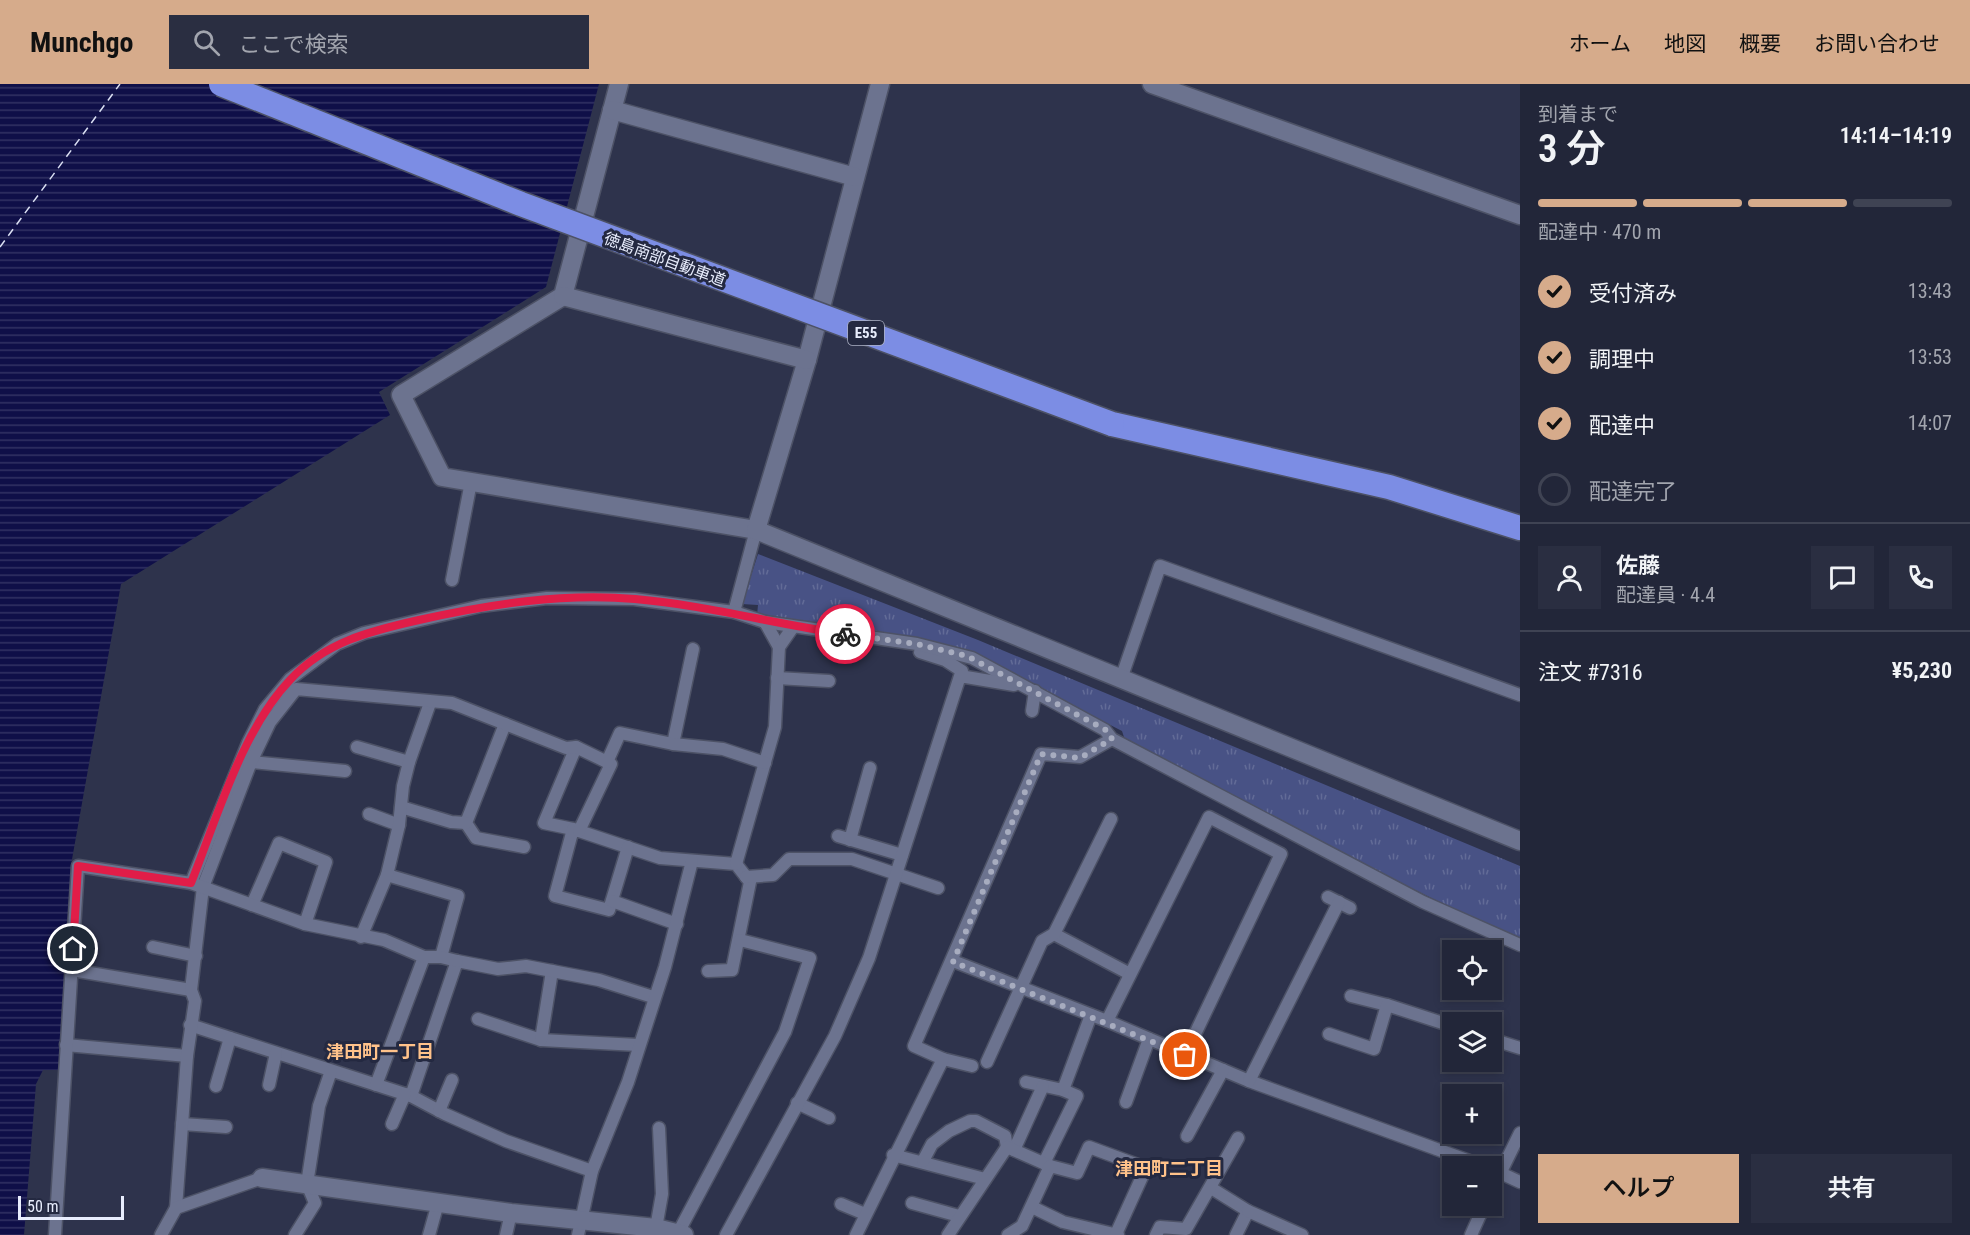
<!DOCTYPE html>
<html lang="ja">
<head>
<meta charset="utf-8">
<style>
	body { margin:0; font-family:"Roboto Condensed","Noto Sans JP",sans-serif; background:#2a2e41; color:#f1f3f6; height:100vh; display:flex; flex-direction:column; font-size:22px; white-space:nowrap }
	* { box-sizing:border-box; margin:0 }
	p { font-size:20px; color:#a2a5ae }
	.icon { flex:none; width:33px; height:33px; fill:none; stroke:currentColor; stroke-width:2; stroke-linecap:round; stroke-linejoin:round }
	.map { position:relative; flex:1; overflow:hidden }
	.side { display:flex; flex-direction:column; background:#222639; width:450px }
	.side>* { flex:none }
	.controls { position:absolute; left:1442px; top:856px; display:grid; gap:12px }
	.controls a { display:grid; place-items:center; width:60px; height:60px; border-radius:0px; background:#222639; box-shadow:0 3px 9px #0003,0 0 0 2px #3f4353; font-size:30px }
	.scale { position:absolute; left:18px; bottom:15px; width:106px; box-sizing:border-box; padding-left:6px; border:3px solid #e8edfd; border-top:0; font-size:16px; line-height:21px; white-space:nowrap; color:#e8edfd; -webkit-text-stroke:4px #242941; paint-order:stroke }
	.pin { position:absolute; display:grid; place-items:center; width:51px; height:51px; color:#fff; margin:-26px; border:3px solid #fff; border-radius:50%; box-shadow:0 2px 6px #0007 }
	.courier { position:absolute; display:grid; place-items:center; width:60px; height:60px; margin:-30px; border:4px solid #e11d48; border-radius:50%; background:#fff; color:#222; box-shadow:0 2px 8px #0007 }
	.summary em { font-style:normal; font-weight:600 }
	.summary div { display:flex; flex-direction:column-reverse }
	.summary { display:flex; align-items:center; justify-content:space-between; height:102px; padding:0 18px }
	h1 { font-size:39px; font-weight:600; line-height:45px }
	.bar { display:grid; grid-template-columns:repeat(4,1fr); gap:9px 6px; align-content:center; height:72px; padding:0 18px }
	.bar i { height:8px; border-radius:4px; background:#3f4353 }
	.bar .selected { background:#d6ab8b }
	.bar p { grid-column:span 4 }
	.line { display:flex; align-items:center; gap:15px; padding:0 18px; border-top:2px solid #3f4353 }
	.line div { flex:1 }
	.round { display:grid; place-items:center; flex:none; width:63px; height:63px; border-radius:0px; background:#2a2e41 }
	ol { padding:0 18px; list-style:none }
	li { display:flex; align-items:center; gap:18px; height:66px }
	li p { margin-inline-start:auto }
	li .icon { padding:6px; border-radius:50%; background:#d6ab8b; color:#111; stroke-width:4 }
	li:last-child { color:#a2a5ae }
	li i { width:33px; height:33px; border:3px solid #3f4353; border-radius:50% }
	.action { display:flex; gap:12px; margin-top:auto; padding:12px 18px }
	.action a { flex:1; height:69px; border-radius:0px; background:#d6ab8b; color:#111; font-size:24px; font-weight:600; line-height:69px; text-align:center }
	.action a+a { background:#2a2e41; color:#f1f3f6 }
	header { display:flex; align-items:center; gap:36px; box-sizing:border-box; height:84px; padding:0 30px; background:#d6ab8b; color:#111 }
	header strong { font-size:28px }
	nav { display:flex; gap:33px; margin-inline-start:auto; font-size:21px }
	.search { width:420px; height:54px; background:#2a2e41; display:flex; align-items:center; gap:15px; box-sizing:border-box; padding:0 21px; border-radius:0px; color:#a2a5ae; font-size:22px }
	main { display:flex; flex:1; min-height:0 }
	.map>svg:first-child { display:block }
	.park { fill:url(#park-tufts) }
	.water { fill:url(#water-rules) }
	.lines { fill:none; stroke-linecap:round; stroke-linejoin:round }
	.ferry { stroke:#dadff2; stroke-width:1.5; stroke-dasharray:8 6; stroke-linecap:butt }
	.street-casing { stroke:#4d5266; stroke-width:15 }
	.secondary-casing { stroke:#4d5266; stroke-width:21 }
	.highway-casing { stroke:#4d5266; stroke-width:27 }
	.street { stroke:#6c738f; stroke-width:12 }
	.secondary { stroke:#6c738f; stroke-width:18 }
	.highway { stroke:#7c8de4; stroke-width:24 }
	.highway-bridge-casing { stroke:#4d5266; stroke-width:27; stroke-linecap:butt }
	.highway-bridge { stroke:#7c8de4; stroke-width:24 }
	.done { stroke:#a7acbf; stroke-width:6; stroke-dasharray:0 10.8 }
	.route { stroke:#e11d48; stroke-width:8 }
	.labels { text-anchor:middle; stroke-width:6; stroke-linejoin:round; paint-order:stroke }
	.shield { fill:#242941; stroke:#adb2c5; stroke-width:1.5 }
	.shield-label { font-size:15px; font-weight:bold; fill:#e8edfd }
	.street-label { font-size:16px; fill:#e8edfd; stroke:#242941 }
	.neighbourhood-label { font-size:18px; font-weight:bold; fill:#ffc28a; stroke:#242941 }
</style>
</head>
<body>
<header>
<strong>Munchgo</strong>
<div class="search"><svg class="icon" aria-label="search" viewBox="0 0 24 24"><circle cx="10" cy="10" r="6"/><path d="M15 15l6 6"/></svg>ここで検索</div>
<nav><a>ホーム</a><a>地図</a><a>概要</a><a>お問い合わせ</a></nav>
</header>
<main>
<div class="map">
<svg width="1520" height="1151" viewBox="0 0 1520 1151">
	<defs>
		<pattern id="park-tufts" width="24" height="20" patternUnits="userSpaceOnUse" patternTransform="scale(1.5)"><rect width="24" height="20" fill="#485285"/><path d="M3 7l-1-3M5 7V3M7 7l1-3M15 17l-1-3M17 17v-4M19 17l1-3" fill="none" stroke="#626b97"/></pattern>
		<pattern id="water-rules" width="6" height="5" patternUnits="userSpaceOnUse" patternTransform="scale(1.5)"><rect width="6" height="5" fill="#0f0f48"/><path d="M0 2.5h6" fill="none" stroke="#323263"/></pattern>
	</defs>
	<rect width="100%" height="100%" fill="#2e334c"/>
	<path class="park" d="M 758,470 L 978,556 L 1520,782 L 1520,855 C 1385,795 1255,725 1125,656 L 1122,647 L 966,567 L 757,532 L 758,521 L 742,520 Z"/>
	<polygon class="water" points="0,0 599,0 546,203 379,308 390,331 121,500 71,781 59,986 43,986 36,1000 24,1151 0,1151"/>
	<g class="lines">
		<polyline class="ferry" points="0,163 120,0"/>
		<defs>
			<g id="street">
				<polyline points="452,496 471,398"/>
				<polyline points="734,528 756,446"/>
				<polyline points="765,538 779,563"/>
				<polyline points="920,568 945,576 962,587"/>
				<polyline points="777,594 829,597"/>
				<polyline points="1121,595 1160,482 1520,611"/>
				<polyline points="1032,627 1035,607"/>
				<polyline points="505,640 466,739 476,754 524,763"/>
				<polyline points="673,660 693,565"/>
				<polyline points="357,663 409,678"/>
				<polyline points="576,663 544,739 573,745 660,774 736,780 750,798 732,886 708,887"/>
				<polyline points="251,678 345,687"/>
				<polyline points="401,723 451,738 466,739"/>
				<polyline points="369,730 399,741"/>
				<polyline points="573,745 555,812 609,826 628,763"/>
				<polyline points="579,747 611,680 607,678"/>
				<polyline points="838,752 902,771"/>
				<polyline points="850,756 870,684"/>
				<polyline points="736,780 775,643 779,563 793,543"/>
				<polyline points="387,791 458,812 441,873"/>
				<polyline points="746,793 773,791 789,775 852,775 938,804"/>
				<polyline points="191,799 248,659 265,625 290,595 337,560 364,549 481,522 547,514 634,515 734,528 765,538 917,560 972,574 1105,646 1112,655 1423,818 1520,861"/>
				<polyline points="1328,813 1350,824"/>
				<polyline points="612,817 677,840"/>
				<polyline points="252,821 279,759 326,778 305,840"/>
				<polyline points="1054,850 1130,890"/>
				<polyline points="361,853 387,791 399,741 403,702 409,678 430,619"/>
				<polyline points="153,863 196,872"/>
				<polyline points="953,877 1107,937 1249,997 1486,1083"/>
				<polyline points="72,886 191,906"/>
				<polyline points="1351,912 1387,921"/>
				<polyline points="478,935 541,956 638,961"/>
				<polyline points="1107,937 1209,733 1281,770 1185,971"/>
				<polyline points="190,941 411,1012 445,1030 506,1057 592,1087"/>
				<polyline points="1329,950 1374,965 1387,921 1452,942"/>
				<polyline points="1491,955 1520,964"/>
				<polyline points="541,956 552,887"/>
				<polyline points="66,961 187,972"/>
				<polyline points="943,975 972,982"/>
				<polyline points="987,978 1042,857 1054,850 1111,735"/>
				<polyline points="1249,997 1339,818"/>
				<polyline points="1026,998 1063,1006 1077,1012 1044,1079"/>
				<polyline points="269,1001 276,969"/>
				<polyline points="376,1001 424,873"/>
				<polyline points="216,1002 230,954"/>
				<polyline points="1063,1006 1091,931"/>
				<polyline points="411,1012 457,877 498,885 526,882 552,887 599,896 653,913"/>
				<polyline points="1126,1018 1149,955"/>
				<polyline points="797,1019 829,1034"/>
				<polyline points="439,1027 452,996"/>
				<polyline points="182,1040 226,1043"/>
				<polyline points="392,1040 405,1010"/>
				<polyline points="1187,1052 1223,986"/>
				<polyline points="1014,1066 1043,1002"/>
				<polyline points="893,1071 985,1095"/>
				<polyline points="923,1077 932,1060 949,1047 970,1037 976,1037 1005,1052 1007,1063"/>
				<polyline points="1494,1086 1520,1098"/>
				<polyline points="1211,1104 1248,1127 1236,1151"/>
				<polyline points="1491,1108 1520,1049"/>
				<polyline points="912,1119 959,1132"/>
				<polyline points="841,1120 865,1130"/>
				<polyline points="1032,1123 1063,1138 1118,1151"/>
				<polyline points="176,1124 187,972 195,917 191,906 203,803 251,678 270,638 296,605 452,619 566,664 576,663 607,678 620,649 673,660 723,665 765,679"/>
				<polyline points="1248,1127 1302,1151"/>
				<polyline points="656,1144 662,1110 659,1044"/>
				<polyline points="678,1149 785,948 810,874 740,856"/>
				<polyline points="55,1151 78,782 191,799 305,840 384,856 424,873 441,873 457,877"/>
				<polyline points="161,1151 176,1124 262,1094"/>
				<polyline points="295,1151 315,1119 307,1100 319,1022 331,987"/>
				<polyline points="429,1151 438,1119"/>
				<polyline points="506,1151 511,1129"/>
				<polyline points="578,1151 592,1087 628,998 665,883 692,777"/>
				<polyline points="726,1151 835,952 869,874 960,592 1014,601"/>
				<polyline points="856,1151 943,975 914,962 1041,670 1080,673 1112,655"/>
				<polyline points="948,1151 1007,1063 1050,1082"/>
				<polyline points="1008,1151 1022,1142 1050,1082 1077,1089 1089,1063 1146,1084 1116,1150"/>
				<polyline points="1156,1151 1160,1143 1186,1145 1238,1054"/>
				<polyline points="1471,1151 1484,1122"/>
			</g>
			<g id="secondary">
				<polyline points="619,0 563,212 401,311 442,393 756,446"/>
				<polyline points="880,0 807,276 756,446 1520,757"/>
				<polyline points="1152,0 1520,131"/>
				<polyline points="612,26 855,93"/>
				<polyline points="563,212 807,276"/>
				<polyline points="262,1094 511,1129 656,1144 684,1151"/>
			</g>
			<polyline id="highway" points="1112,340 1389,403 1520,444"/>
		</defs>
		<use href="#street" class="street-casing"/>
		<use href="#secondary" class="secondary-casing"/>
		<use href="#highway" class="highway-casing"/>
		<use href="#street" class="street"/>
		<use href="#secondary" class="secondary"/>
		<use href="#highway" class="highway"/>
		<defs>
			<polyline id="highway-bridge" points="221,0 521,120 1112,340"/>
		</defs>
		<use href="#highway-bridge" class="highway-bridge-casing"/>
		<use href="#highway-bridge" class="highway-bridge"/>
	</g>
	<g class="lines">
		<polyline class="done" points="845,550 917,560 967,572 1106,646 1112,655 1080,674 1041,670 953,878 1185,971"/>
		<path class="route" d="M 73,865 L 78,782 L 191,799 C 217,734 242,646 290,596 C 325,558 370,547 419,536 C 490,520 561,509 635,515 C 706,521 774,540 845,550"/>
	</g>
	<g class="labels">
		<rect class="shield" x="848" y="237" width="36" height="24" rx="4.5"/>
		<g class="shield-label">
			<text x="866" y="254">E55</text>
		</g>
		<g class="street-label">
			<text transform="translate(665 175) rotate(20)" y="6">徳島南部自動車道</text>
		</g>
		<g class="neighbourhood-label">
			<text x="380" y="974">津田町一丁目</text>
			<text x="1169" y="1091">津田町二丁目</text>
		</g>
	</g>
</svg>
<div class="controls">
<a><svg class="icon" aria-label="locate" viewBox="0 0 24 24"><circle cx="12" cy="12" r="6"/><path d="M12 2v4M12 18v4M2 12h4M18 12h4"/></svg></a>
<a><svg class="icon" aria-label="layers" viewBox="0 0 24 24"><path d="M12 4l9 5-9 5-9-5zM3 14l9 5 9-5"/></svg></a>
<a>+</a>
<a>−</a>
</div>
<div class="scale">50 m</div>
<div class="pin" style="left:1185px;top:971px;background:#ea580c"><svg class="icon" aria-label="bag" viewBox="0 0 24 24"><path d="M5 8h14l-1 12H6zM9 8a3 3 0 0 1 6 0"/></svg></div>
<div class="pin" style="left:73px;top:865px;background:#1f2937"><svg class="icon" aria-label="home" viewBox="0 0 24 24"><path d="M3 11l9-7 9 7M6 9v11h12V9"/></svg></div>
<div class="courier" style="left:845px;top:550px"><svg class="icon" aria-label="bike" viewBox="0 0 24 24"><circle cx="6" cy="16" r="4"/><circle cx="18" cy="16" r="4"/><path d="M6 16l4-8h5l3 8M10 8l3 8H6M13 5h3"/></svg></div>
</div>
<section class="side">
<div class="summary"><div><h1>3 分</h1><p>到着まで</p></div><em>14:14–14:19</em></div>
<div class="bar"><i class="selected"></i><i class="selected"></i><i class="selected"></i><i></i><p>配達中 · 470 m</p></div>
<ol>
<li><svg class="icon" aria-label="check" viewBox="0 0 24 24"><path d="M5 12l5 5 9-10"/></svg>受付済み<p>13:43</p></li>
<li><svg class="icon" aria-label="check" viewBox="0 0 24 24"><path d="M5 12l5 5 9-10"/></svg>調理中<p>13:53</p></li>
<li><svg class="icon" aria-label="check" viewBox="0 0 24 24"><path d="M5 12l5 5 9-10"/></svg>配達中<p>14:07</p></li>
<li><i></i>配達完了</li>
</ol>
<div class="line" style="height:108px"><a class="round"><svg class="icon" aria-label="person" viewBox="0 0 24 24"><circle cx="12" cy="8" r="4"/><path d="M4 21q1-7 8-7t8 7"/></svg></a><div><b>佐藤</b><p>配達員 · 4.4</p></div><a class="round"><svg class="icon" aria-label="chat" viewBox="0 0 24 24"><path d="M4 5h16v11H9l-5 4z"/></svg></a><a class="round"><svg class="icon" aria-label="phone" viewBox="0 0 24 24"><path d="M5 4h4l2 5-3 2q2 4 5 5l2-3 5 2v4C11 20 4 13 5 4z"/></svg></a></div>
<div class="line" style="height:78px"><div>注文 #7316</div><b>¥5,230</b></div>
<div class="action"><a>ヘルプ</a><a>共有</a></div>
</section>
</main>
</body>
</html>
